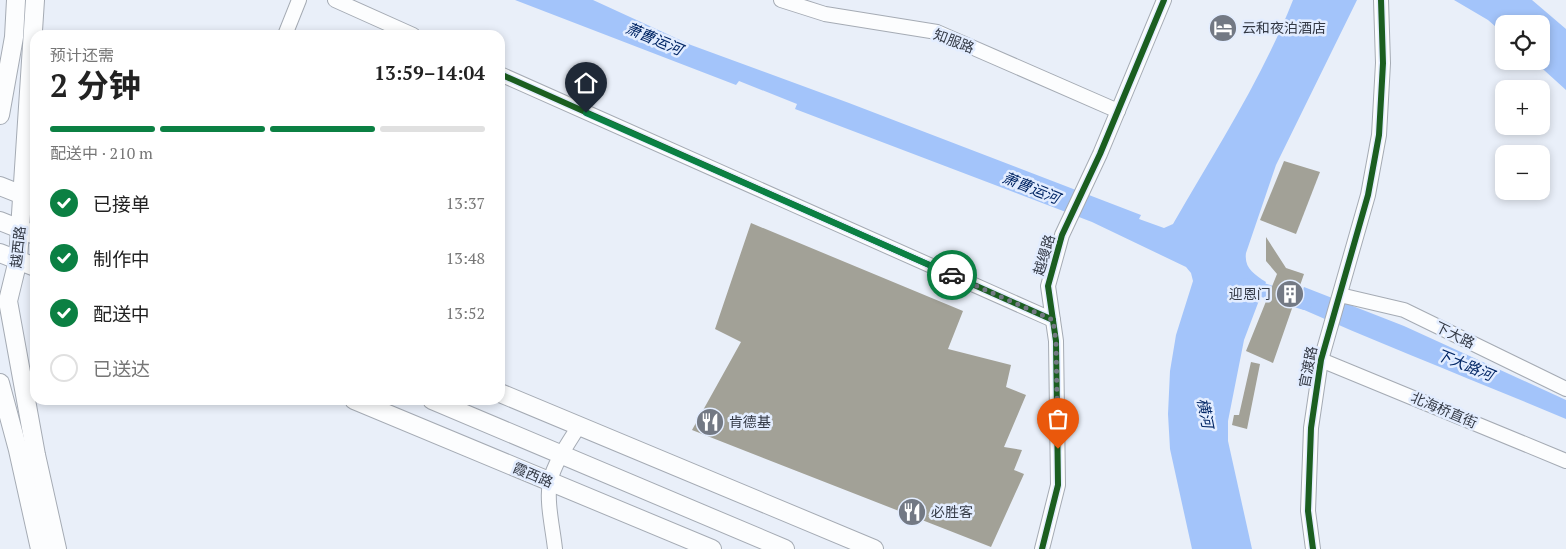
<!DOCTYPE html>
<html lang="zh">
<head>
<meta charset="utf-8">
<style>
	body { margin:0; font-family:"PT Serif","Noto Sans SC",serif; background:#f6f6f6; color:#222; height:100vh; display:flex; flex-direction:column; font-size:19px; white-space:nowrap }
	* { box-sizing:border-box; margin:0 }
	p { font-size:16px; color:#767676 }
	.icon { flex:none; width:28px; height:28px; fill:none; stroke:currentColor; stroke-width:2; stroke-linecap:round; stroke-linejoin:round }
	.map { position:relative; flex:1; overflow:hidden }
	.panel { position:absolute; left:30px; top:30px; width:475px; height:375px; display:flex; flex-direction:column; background:#fff; border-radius:15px; box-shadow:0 2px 8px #0003 }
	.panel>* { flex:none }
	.fabs { position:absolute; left:1495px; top:15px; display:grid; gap:10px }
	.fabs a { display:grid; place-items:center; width:55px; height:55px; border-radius:10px; background:#fff; box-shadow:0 2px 8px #0003; font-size:25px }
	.pin { position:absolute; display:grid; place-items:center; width:42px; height:42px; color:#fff; margin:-51px -21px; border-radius:50% 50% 50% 0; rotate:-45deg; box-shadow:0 0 5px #0007 }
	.pin .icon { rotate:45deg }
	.courier { position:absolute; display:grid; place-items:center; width:50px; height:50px; margin:-25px; border:4px solid #0b8043; border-radius:50%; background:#fff; color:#222; box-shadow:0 1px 6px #0007 }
	.overview em { font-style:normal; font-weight:700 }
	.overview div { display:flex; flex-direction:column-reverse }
	.overview { display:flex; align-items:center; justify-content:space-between; height:85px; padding:0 20px }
	h1 { font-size:32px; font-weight:700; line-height:38px }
	.bar { display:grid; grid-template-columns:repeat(4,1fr); gap:8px 5px; align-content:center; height:60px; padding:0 20px }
	.bar i { height:6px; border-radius:4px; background:#e0e0e0 }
	.bar .current { background:#0b8043 }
	.bar p { grid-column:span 4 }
	ol { padding:0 20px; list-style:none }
	li { display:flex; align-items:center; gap:15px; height:55px }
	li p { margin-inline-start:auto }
	li .icon { padding:5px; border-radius:50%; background:#0b8043; color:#fff; stroke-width:4 }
	li:last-child { color:#767676 }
	li i { width:28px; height:28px; border:2px solid #e0e0e0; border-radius:50% }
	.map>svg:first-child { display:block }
	.water { fill:#a3c4fa }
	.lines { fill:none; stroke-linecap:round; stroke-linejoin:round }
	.canal { stroke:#a3c4fa; stroke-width:14 }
	.building { fill:#a2a197 }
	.minor-casing { stroke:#a5abb4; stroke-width:16 }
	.major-casing { stroke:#a5abb4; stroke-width:20 }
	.minor { stroke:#fcfdfe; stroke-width:14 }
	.major { stroke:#fcfdfe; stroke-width:18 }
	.cycleway-casing { stroke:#e3edff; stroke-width:9 }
	.cycleway { stroke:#1b5e20; stroke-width:6 }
	.done { stroke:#737984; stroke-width:5; stroke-dasharray:0 9 }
	.route { stroke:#0b8043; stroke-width:6 }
	.labels { text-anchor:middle; stroke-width:5; stroke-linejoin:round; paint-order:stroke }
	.poi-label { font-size:14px; fill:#333945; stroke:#e3edff; text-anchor:start }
	.street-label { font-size:14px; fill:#333945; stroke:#e3edff }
	.water-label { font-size:15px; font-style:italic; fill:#032766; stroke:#e3edff }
</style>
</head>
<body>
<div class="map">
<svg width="1566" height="549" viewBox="0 0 1566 549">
	<rect width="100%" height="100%" fill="#e9eff9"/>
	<g class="water">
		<path d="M 515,0 L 593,0 L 691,45 L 849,103 L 1141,215 L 1139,219 L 1164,228 L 1173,224 C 1215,151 1262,79 1293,0 L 1357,0 L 1276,165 L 1246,253 C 1244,268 1254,274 1266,282 L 1244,340 L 1228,421 L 1228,441 L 1252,549 L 1192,549 L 1170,449 L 1168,414 L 1170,371 L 1176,335 L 1193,281 L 1191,273 L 1186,267 L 1092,222 L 795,109 L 797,104 L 739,81 L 736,85 Z"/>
		<polygon points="1454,0 1532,0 1566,29 1566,90 1534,61 1541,61 1541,24 1504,24 1504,34 1488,20"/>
		<path d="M 1304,287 L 1404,326 L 1566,400 L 1566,419 C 1476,381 1385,346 1295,306 Z"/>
	</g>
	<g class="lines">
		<polyline class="canal" points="1246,285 1305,303"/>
	</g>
	<g class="building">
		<polygon points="1284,161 1320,172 1296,234 1260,220"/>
		<polygon points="751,223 963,311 948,349 1011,365 1006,387 1026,395 1004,447 1022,450 1014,470 1024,474 991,547 692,430 741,342 715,329"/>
		<polygon points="1266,237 1286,268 1304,274 1273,363 1246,351 1277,274 1266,261"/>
		<polygon points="1251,362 1260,364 1247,429 1232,425 1234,415 1239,415"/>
	</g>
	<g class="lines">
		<defs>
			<g id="minor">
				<polyline points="335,0 413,35"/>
				<polyline points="781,0 825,14 937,32 1118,111"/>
				<polyline points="285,35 299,0"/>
				<polyline points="500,74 1053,320"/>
				<polyline points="1340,295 1404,310 1566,389"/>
				<polyline points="1321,360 1566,461"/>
				<path d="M 555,549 C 553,529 546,501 550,482 C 554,463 569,442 579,426"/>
				<polyline points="1042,549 1058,485 1056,341 1048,286 1062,235 1100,154 1164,0"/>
				<polyline points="1313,549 1308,511 1311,428 1321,360 1368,195 1379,135 1383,63 1381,0"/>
			</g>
			<g id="major">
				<polyline points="35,0 18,260 8,301 36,455 57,549"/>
				<polyline points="0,115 14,37 16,0"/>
				<polyline points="0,186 35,200"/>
				<polyline points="0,221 35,235"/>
				<polyline points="0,253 35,267"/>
				<polyline points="0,383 18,450 40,549"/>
				<polyline points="500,393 874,549"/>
				<polyline points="354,400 712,549"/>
				<polyline points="432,400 785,549"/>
			</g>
		</defs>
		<use href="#minor" class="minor-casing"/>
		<use href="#major" class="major-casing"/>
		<use href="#minor" class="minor"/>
		<use href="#major" class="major"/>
		<defs>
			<g id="cycleway">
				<polyline points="500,74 1053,320"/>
				<polyline points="1042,549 1058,485 1056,341 1048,286 1062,235 1100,154 1164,0"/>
				<polyline points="1313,549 1308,511 1311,428 1321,360 1368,195 1379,135 1383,63 1381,0"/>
			</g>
		</defs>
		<use href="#cycleway" class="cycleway-casing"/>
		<use href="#cycleway" class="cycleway"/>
	</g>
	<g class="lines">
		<polyline class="done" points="952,275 1053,320 1056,342 1058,449"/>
		<polyline class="route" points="586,113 952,275"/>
	</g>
	<defs>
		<symbol id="hotel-disc" viewBox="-11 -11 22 22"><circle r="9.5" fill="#737984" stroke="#e3edff"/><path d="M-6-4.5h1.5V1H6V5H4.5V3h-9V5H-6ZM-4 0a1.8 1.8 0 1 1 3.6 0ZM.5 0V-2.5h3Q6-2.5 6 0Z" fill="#fff"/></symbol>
		<symbol id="building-disc" viewBox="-11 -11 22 22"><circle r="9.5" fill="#737984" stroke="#e3edff"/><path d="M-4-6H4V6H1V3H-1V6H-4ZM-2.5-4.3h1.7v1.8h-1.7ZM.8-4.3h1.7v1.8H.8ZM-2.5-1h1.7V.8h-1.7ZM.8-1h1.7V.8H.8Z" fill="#fff"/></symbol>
		<symbol id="restaurant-disc" viewBox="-11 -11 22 22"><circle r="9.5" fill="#737984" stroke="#e3edff"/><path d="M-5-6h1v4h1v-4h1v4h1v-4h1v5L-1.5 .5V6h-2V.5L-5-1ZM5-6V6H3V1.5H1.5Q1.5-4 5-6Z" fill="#fff"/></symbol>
	</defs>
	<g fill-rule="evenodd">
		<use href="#hotel-disc" x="1207" y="12" width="32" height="32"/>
		<use href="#building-disc" x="1274" y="278" width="32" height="32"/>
		<use href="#restaurant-disc" x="694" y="406" width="32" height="32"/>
		<use href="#restaurant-disc" x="896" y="496" width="32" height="32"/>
	</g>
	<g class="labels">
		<g class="poi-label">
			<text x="1242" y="33">云和夜泊酒店</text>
			<text x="1271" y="299" text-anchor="end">迎恩门</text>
			<text x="729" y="427">肯德基</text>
			<text x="931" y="517">必胜客</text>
		</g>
		<g class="street-label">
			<text transform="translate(954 41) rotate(21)" y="5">知服路</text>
			<text transform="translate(18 247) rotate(-84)" y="5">越西路</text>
			<text transform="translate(1044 255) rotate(-73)" y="5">越缦路</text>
			<text transform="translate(1455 335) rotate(26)" y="5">下大路</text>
			<text transform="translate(1308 367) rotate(-79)" y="5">官渡路</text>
			<text transform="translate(1444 410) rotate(23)" y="5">北海桥直街</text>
			<text transform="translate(533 475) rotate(23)" y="5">霞西路</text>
		</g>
		<g class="water-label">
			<text transform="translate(654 39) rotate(23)" y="5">萧曹运河</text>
			<text transform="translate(1031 188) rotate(22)" y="5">萧曹运河</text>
			<text transform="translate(1465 365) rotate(22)" y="5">下大路河</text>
			<text transform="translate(1205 413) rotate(79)" y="5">横河</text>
		</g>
	</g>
</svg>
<div class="fabs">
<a><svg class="icon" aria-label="locate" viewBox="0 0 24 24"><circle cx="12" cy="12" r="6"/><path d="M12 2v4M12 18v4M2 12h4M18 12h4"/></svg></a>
<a>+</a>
<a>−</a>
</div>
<div class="pin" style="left:1058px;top:449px;background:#ea580c"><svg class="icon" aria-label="bag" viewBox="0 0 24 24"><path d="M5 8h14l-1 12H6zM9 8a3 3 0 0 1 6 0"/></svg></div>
<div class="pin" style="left:586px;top:113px;background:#1f2937"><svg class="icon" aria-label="home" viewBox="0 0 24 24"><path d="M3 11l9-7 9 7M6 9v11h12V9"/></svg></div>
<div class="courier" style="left:952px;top:275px"><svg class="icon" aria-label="car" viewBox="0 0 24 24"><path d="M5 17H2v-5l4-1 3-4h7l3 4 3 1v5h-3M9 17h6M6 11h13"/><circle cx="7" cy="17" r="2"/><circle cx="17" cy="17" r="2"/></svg></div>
<section class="panel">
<div class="overview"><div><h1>2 分钟</h1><p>预计还需</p></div><em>13:59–14:04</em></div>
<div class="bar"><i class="current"></i><i class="current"></i><i class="current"></i><i></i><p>配送中 · 210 m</p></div>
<ol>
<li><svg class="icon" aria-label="check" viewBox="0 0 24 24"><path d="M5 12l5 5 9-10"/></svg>已接单<p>13:37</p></li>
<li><svg class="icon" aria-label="check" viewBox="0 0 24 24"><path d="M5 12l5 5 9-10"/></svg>制作中<p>13:48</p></li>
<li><svg class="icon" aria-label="check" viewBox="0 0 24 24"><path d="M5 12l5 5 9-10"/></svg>配送中<p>13:52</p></li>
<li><i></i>已送达</li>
</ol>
</section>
</div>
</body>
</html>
